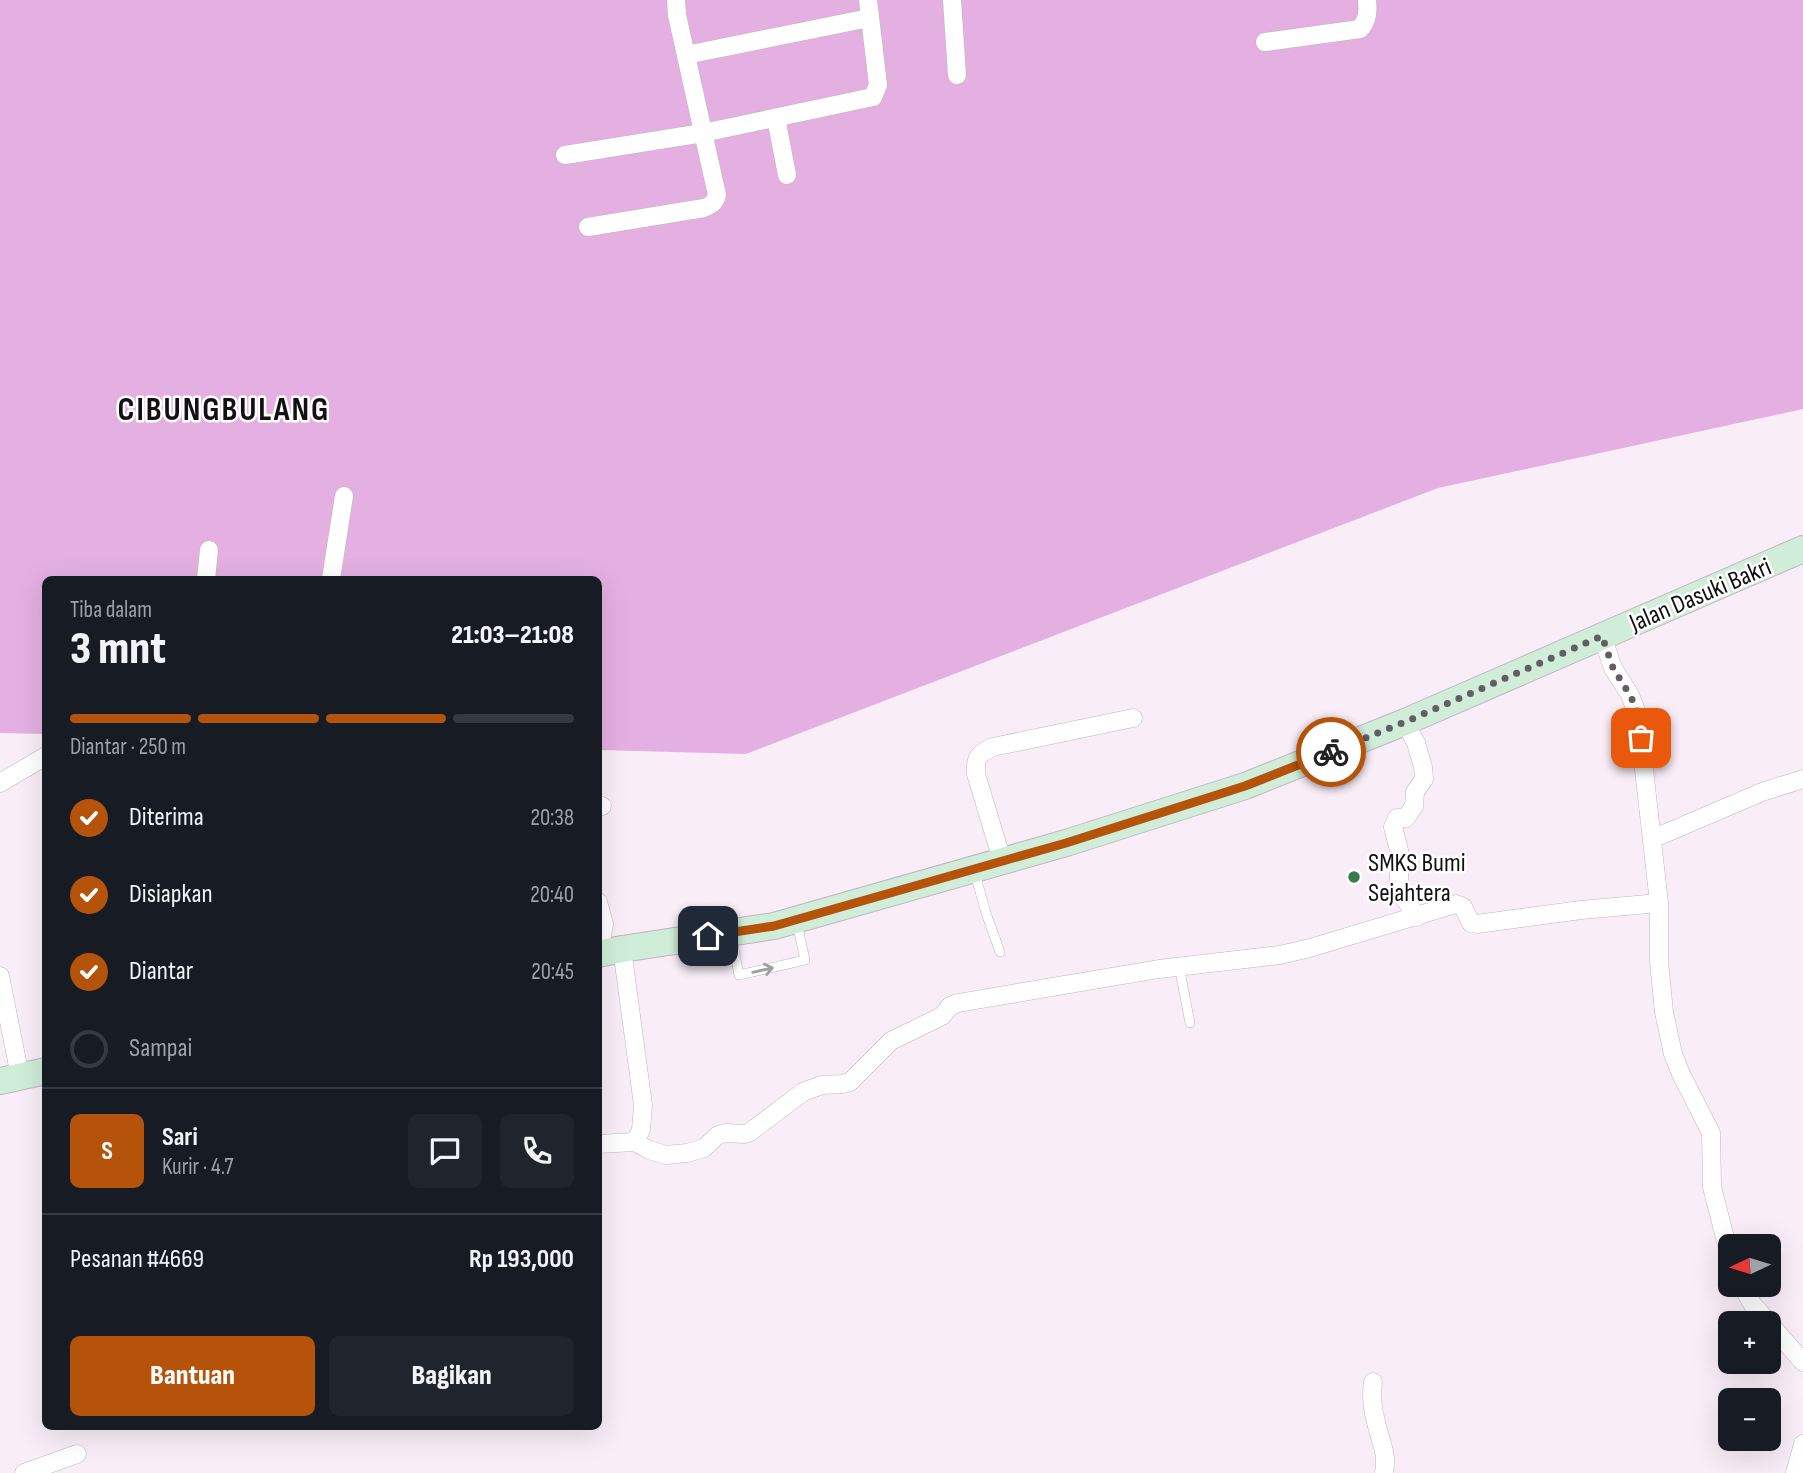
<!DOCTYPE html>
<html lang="id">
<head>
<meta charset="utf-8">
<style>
	body { margin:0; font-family:"Sofia Sans Condensed",sans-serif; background:#20242c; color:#f1f3f6; height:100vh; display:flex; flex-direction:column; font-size:26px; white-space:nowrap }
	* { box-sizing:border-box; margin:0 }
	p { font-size:23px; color:#9ea1a6 }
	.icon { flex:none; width:38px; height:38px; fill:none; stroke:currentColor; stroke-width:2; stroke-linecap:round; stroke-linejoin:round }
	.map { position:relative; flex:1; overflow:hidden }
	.panel { position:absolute; left:42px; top:576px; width:560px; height:854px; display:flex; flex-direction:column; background:#171b24; border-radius:10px; box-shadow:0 7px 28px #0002 }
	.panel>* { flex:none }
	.needle { width:46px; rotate:266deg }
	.controls { position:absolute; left:1718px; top:1234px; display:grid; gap:14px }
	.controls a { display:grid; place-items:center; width:63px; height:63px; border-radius:10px; background:#171b24; box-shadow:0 7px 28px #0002; font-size:35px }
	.pin { position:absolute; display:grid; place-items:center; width:60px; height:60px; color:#fff; margin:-30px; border-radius:14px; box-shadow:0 4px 10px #0006 }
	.courier { position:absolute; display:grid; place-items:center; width:70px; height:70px; margin:-35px; border:5px solid #b45309; border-radius:50%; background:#fff; color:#222; box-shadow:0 2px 9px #0007 }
	.headline em { font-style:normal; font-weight:800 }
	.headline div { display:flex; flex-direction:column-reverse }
	.headline { display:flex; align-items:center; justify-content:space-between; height:119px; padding:0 28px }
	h1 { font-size:46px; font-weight:800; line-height:52px }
	.bar { display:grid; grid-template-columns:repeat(4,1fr); gap:10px 7px; align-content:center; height:84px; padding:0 28px }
	.bar i { height:9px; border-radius:5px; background:#363941 }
	.bar .current { background:#b45309 }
	.bar p { grid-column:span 4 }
	.line { display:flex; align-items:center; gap:18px; padding:0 28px; border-top:2px solid #363941 }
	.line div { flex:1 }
	.round { display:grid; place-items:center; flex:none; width:74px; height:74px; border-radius:10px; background:#20242c }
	ol { padding:0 28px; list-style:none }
	li { display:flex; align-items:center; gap:21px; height:77px }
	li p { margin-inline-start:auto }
	li .icon { padding:7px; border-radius:50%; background:#b45309; color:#fff; stroke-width:4 }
	li:last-child { color:#9ea1a6 }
	li i { width:38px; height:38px; border:4px solid #363941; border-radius:50% }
	.action { display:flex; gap:14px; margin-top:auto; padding:14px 28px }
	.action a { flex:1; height:80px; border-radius:10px; background:#b45309; color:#fff; font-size:28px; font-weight:800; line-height:80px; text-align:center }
	.action a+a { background:#20242c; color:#f1f3f6 }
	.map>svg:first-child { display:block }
	.grass { fill:#e4afe1 }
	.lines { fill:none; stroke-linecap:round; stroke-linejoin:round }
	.service-casing { stroke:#c0b5bf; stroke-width:10 }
	.minor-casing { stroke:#c0b5bf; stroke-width:19 }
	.secondary-casing { stroke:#c0b5bf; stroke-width:28 }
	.service { stroke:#fff; stroke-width:9 }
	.minor { stroke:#fff; stroke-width:18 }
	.secondary { stroke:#cfedd8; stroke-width:26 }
	.oneway { stroke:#a19fa1 }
	.done { stroke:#645e63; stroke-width:7; stroke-dasharray:0 12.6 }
	.route { stroke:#b45309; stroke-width:9 }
	.poi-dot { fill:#347d4a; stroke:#fff; stroke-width:2.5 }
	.labels { text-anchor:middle; stroke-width:5; stroke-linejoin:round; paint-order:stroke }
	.street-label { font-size:26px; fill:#131013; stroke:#fff }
	.poi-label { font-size:26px; fill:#131013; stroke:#fff; text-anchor:start }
	.district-label { font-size:33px; font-weight:bold; letter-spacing:2px; fill:#131013; stroke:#fff }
</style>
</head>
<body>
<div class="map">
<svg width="1803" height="1473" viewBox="0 0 1803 1473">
	<rect width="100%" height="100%" fill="#f9eef8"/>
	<polygon class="grass" points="0,0 1803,0 1803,409 1438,488 746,754 599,750 598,579 46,579 45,734 0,733"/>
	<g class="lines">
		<defs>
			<g id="service">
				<polyline points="974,870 986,913 1000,952"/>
				<polyline points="731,934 739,975 805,960 797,923"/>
				<polyline points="1179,966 1190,1023"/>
			</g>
			<g id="minor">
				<polyline points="952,0 957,75"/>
				<path d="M 1265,42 L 1360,29 C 1368,20 1368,11 1367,0"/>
				<polyline points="686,55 869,18"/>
				<polyline points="776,118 787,175"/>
				<polyline points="565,155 703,133 873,97 878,85 868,0"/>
				<path d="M 588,227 L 704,208 C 711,205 715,203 717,195 L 677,15 L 676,0"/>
				<polyline points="206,579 209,550"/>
				<polyline points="331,579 344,496"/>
				<polyline points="1602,636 1613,668 1630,695 1638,716 1659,903 1659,962 1664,1012 1673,1054 1681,1074 1711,1133 1712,1187 1731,1261"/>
				<polyline points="1405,722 1416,743 1423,767 1424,779 1415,792 1414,806 1406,818 1397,818 1393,827 1399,850 1399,884 1404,898 1417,917"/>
				<polyline points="0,783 46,756"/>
				<polyline points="598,807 602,806"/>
				<polyline points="1652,839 1762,792 1803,779"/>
				<path d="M 1002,860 L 976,774 C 975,757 978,754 993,747 L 1133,718"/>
				<polyline points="598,902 604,924 599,954"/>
				<polyline points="622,949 643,1105 641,1130 635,1142"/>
				<polyline points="0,976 20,1076"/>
				<polyline points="598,1144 635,1142 649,1150 666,1155 687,1153 704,1148 718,1135 726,1133 745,1134 750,1132 803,1092 822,1085 842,1084 850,1082 891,1041 942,1016 950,1006 958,1003 1159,969 1280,955 1310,948 1456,904 1463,907 1471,923 1477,924 1581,910 1659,903"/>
				<polyline points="1741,1284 1753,1305 1769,1323"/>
				<polyline points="1769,1323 1803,1362"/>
				<path d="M 1373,1382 C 1371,1396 1372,1408 1376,1422 C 1380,1440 1388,1454 1384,1473"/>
				<polyline points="24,1473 77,1454"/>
				<polyline points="1795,1473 1803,1444"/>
			</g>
			<g id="secondary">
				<polyline points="598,954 622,949 774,926 1066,843 1245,786 1405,722 1803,549"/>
				<polyline points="0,1081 46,1071"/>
			</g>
		</defs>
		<use href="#service" class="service-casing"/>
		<use href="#minor" class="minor-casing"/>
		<use href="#secondary" class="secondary-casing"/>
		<use href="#service" class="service"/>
		<use href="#minor" class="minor"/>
		<use href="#secondary" class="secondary"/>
	</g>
	<defs><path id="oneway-shaft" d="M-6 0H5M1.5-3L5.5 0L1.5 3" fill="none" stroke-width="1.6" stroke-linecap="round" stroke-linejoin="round" transform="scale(1.75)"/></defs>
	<use class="oneway" href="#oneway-shaft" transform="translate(763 970) rotate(-13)"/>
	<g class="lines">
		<polyline class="done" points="1331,752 1405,722 1602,636 1613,668 1630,695 1637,710 1641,738"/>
		<polyline class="route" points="708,936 774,926 1066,843 1245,786 1331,752"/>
	</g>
	<circle class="poi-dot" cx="1354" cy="877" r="7"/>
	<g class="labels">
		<g class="street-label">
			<text transform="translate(1700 594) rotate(-23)" y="9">Jalan Dasuki Bakri</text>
		</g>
		<g class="poi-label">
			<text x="1368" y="871">SMKS Bumi<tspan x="1368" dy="30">Sejahtera</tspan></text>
		</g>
		<g class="district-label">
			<text x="224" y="420">CIBUNGBULANG</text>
		</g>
	</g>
</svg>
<div class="controls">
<a><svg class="needle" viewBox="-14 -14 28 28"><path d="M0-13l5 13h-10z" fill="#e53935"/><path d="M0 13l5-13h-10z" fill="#9ea1a6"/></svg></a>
<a>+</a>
<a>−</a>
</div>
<div class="pin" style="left:1641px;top:738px;background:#ea580c"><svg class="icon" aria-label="bag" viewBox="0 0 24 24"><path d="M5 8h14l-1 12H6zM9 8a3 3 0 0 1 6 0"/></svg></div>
<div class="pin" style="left:708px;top:936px;background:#1f2937"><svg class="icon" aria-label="home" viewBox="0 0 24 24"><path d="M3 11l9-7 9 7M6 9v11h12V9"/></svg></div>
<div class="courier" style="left:1331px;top:752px"><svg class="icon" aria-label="bike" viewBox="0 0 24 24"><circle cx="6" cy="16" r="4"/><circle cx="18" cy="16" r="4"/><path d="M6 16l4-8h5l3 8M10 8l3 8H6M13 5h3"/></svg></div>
<section class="panel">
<div class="headline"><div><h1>3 mnt</h1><p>Tiba dalam</p></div><em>21:03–21:08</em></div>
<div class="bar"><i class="current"></i><i class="current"></i><i class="current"></i><i></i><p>Diantar · 250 m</p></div>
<ol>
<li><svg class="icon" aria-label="check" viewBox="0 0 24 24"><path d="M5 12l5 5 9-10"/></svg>Diterima<p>20:38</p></li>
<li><svg class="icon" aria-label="check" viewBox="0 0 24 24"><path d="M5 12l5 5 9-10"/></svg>Disiapkan<p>20:40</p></li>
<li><svg class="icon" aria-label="check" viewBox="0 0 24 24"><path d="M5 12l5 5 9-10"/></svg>Diantar<p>20:45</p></li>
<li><i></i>Sampai</li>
</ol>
<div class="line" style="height:126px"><b class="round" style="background:#b45309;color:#fff">S</b><div><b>Sari</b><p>Kurir · 4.7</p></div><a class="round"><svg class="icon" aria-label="chat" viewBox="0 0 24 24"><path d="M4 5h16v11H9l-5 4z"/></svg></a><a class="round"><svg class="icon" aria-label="phone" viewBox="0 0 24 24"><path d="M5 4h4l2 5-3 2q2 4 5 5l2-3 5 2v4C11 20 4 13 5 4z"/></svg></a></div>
<div class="line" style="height:91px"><div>Pesanan #4669</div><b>Rp 193,000</b></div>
<div class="action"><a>Bantuan</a><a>Bagikan</a></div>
</section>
</div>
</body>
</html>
